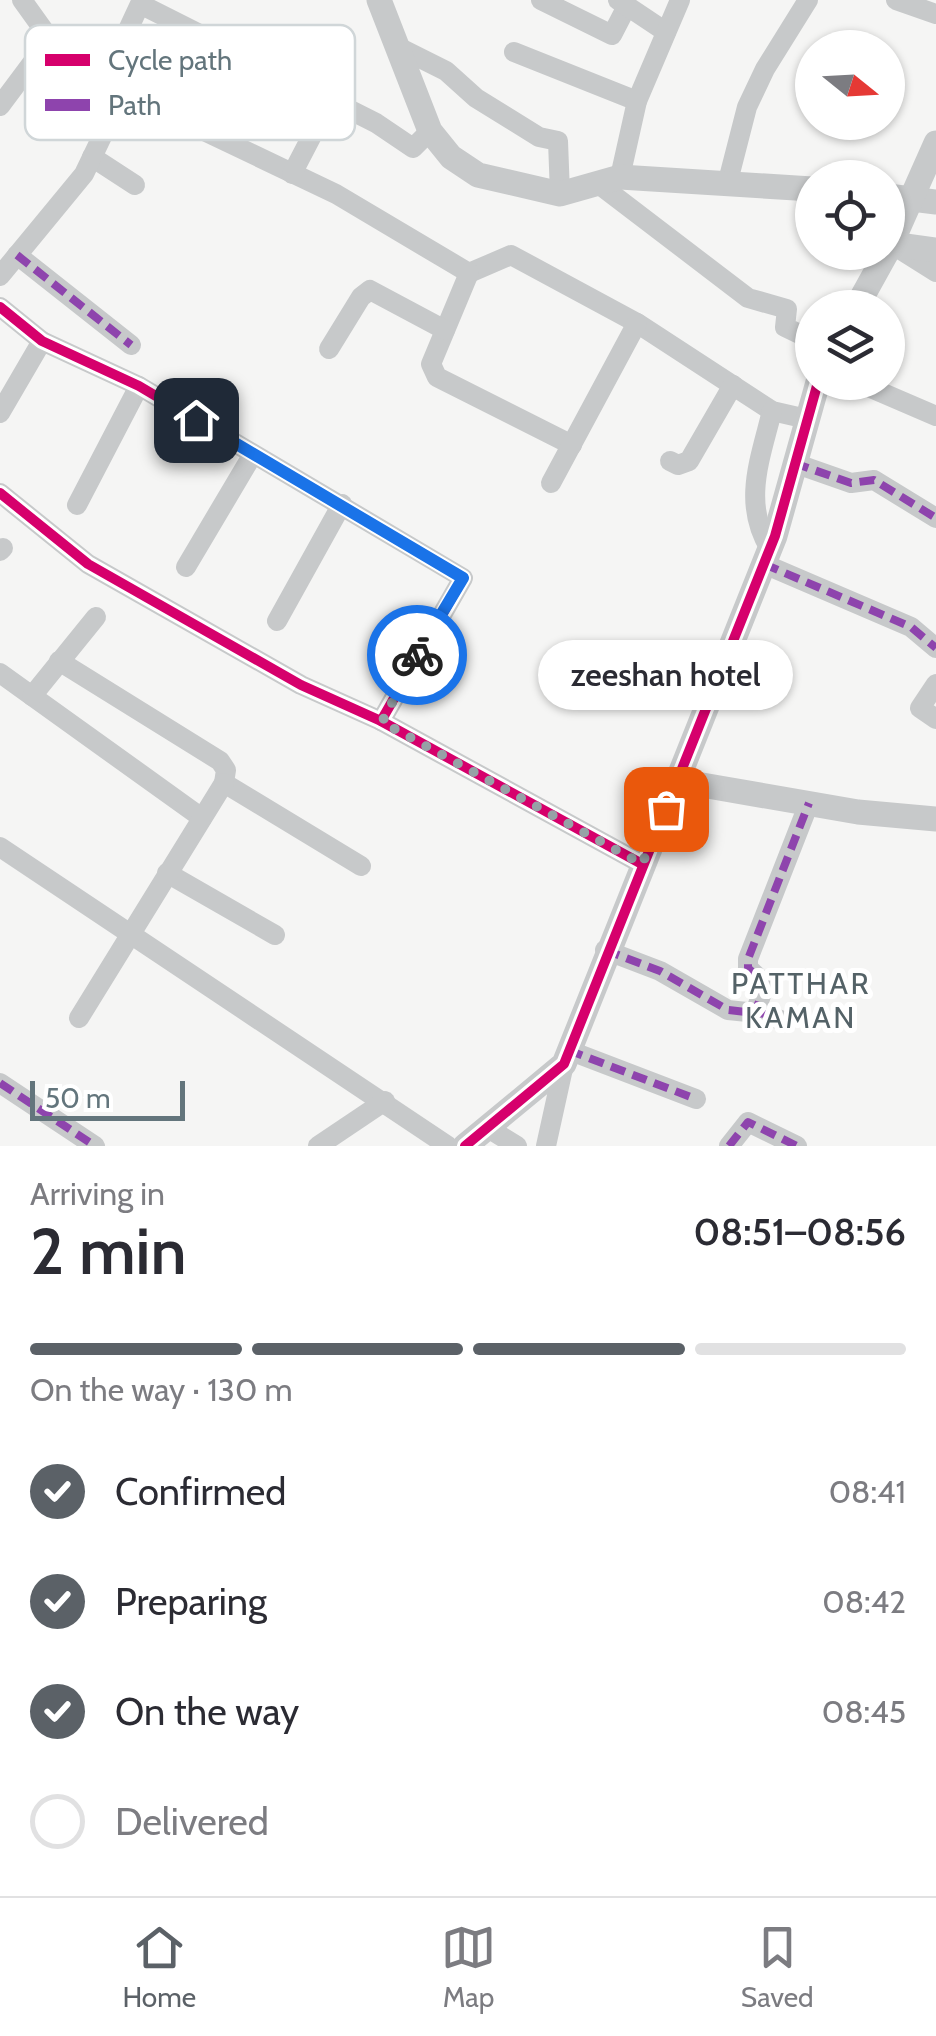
<!DOCTYPE html>
<html lang="en">
<head>
<meta charset="utf-8">
<style>
	body { margin:0; font-family:Cabin,sans-serif; background:#f2f2f3; color:#2b2b33; height:100vh; display:flex; flex-direction:column; font-size:38px; white-space:nowrap }
	* { box-sizing:border-box; margin:0 }
	p { font-size:32px; color:#7c7c81 }
	.icon { flex:none; width:55px; height:55px; fill:none; stroke:currentColor; stroke-width:2; stroke-linecap:round; stroke-linejoin:round }
	.map { position:relative; height:1146px; overflow:hidden }
	.details { display:flex; flex-direction:column; background:#fff; flex:1 }
	.details>* { flex:none }
	.needle { width:65px; rotate:108deg }
	.tools { position:absolute; left:795px; top:30px; display:grid; gap:20px }
	.tools a { display:grid; place-items:center; width:110px; height:110px; border-radius:50%; background:#fff; box-shadow:0 2px 8px #0004; font-size:50px }
	.scale { position:absolute; left:30px; bottom:25px; width:155px; box-sizing:border-box; padding-left:10px; border:5px solid #63757c; border-top:0; font-size:28px; line-height:35px; white-space:nowrap; color:#63757c; -webkit-text-stroke:8px #fff; paint-order:stroke }
	.pin { position:absolute; display:grid; place-items:center; width:85px; height:85px; color:#fff; margin:-42px; border-radius:20px; box-shadow:0 5px 15px #0006 }
	.courier { position:absolute; display:grid; place-items:center; width:100px; height:100px; margin:-50px; border:8px solid #1a73e8; border-radius:50%; background:#fff; color:#222; box-shadow:0 2px 12px #0007 }
	.bubble { position:absolute; height:70px; border-radius:35px; background:#fff; box-shadow:0 2px 8px #0004; font-size:32px; font-weight:600; line-height:70px; text-align:center }
	.headline em { font-style:normal; font-weight:600 }
	.headline div { display:flex; flex-direction:column-reverse }
	.headline { display:flex; align-items:center; justify-content:space-between; height:170px; padding:0 30px }
	h1 { font-size:65px; font-weight:600; line-height:75px }
	.bar { display:grid; grid-template-columns:repeat(4,1fr); gap:15px 10px; align-content:center; height:120px; padding:0 30px }
	.bar i { height:12px; border-radius:8px; background:#e1e1e2 }
	.bar .current { background:#5b6167 }
	.bar p { grid-column:span 4 }
	ol { padding:0 30px; list-style:none }
	li { display:flex; align-items:center; gap:30px; height:110px }
	li p { margin-inline-start:auto }
	li .icon { padding:10px; border-radius:50%; background:#5b6167; color:#fff; stroke-width:4 }
	li:last-child { color:#7c7c81 }
	li i { width:55px; height:55px; border:5px solid #e1e1e2; border-radius:50% }
	.tabs { display:flex; justify-content:space-around; align-items:center; height:140px; border-top:2px solid #e1e1e2; background:#fff; font-size:28px; color:#7c7c81 }
	.tabs a { display:grid; justify-items:center; gap:5px }
	.tabs .current { color:#5b6167 }
	.map>svg:first-child { display:block }
	.lines { fill:none; stroke-linecap:round; stroke-linejoin:round }
	.minor { stroke:#c7c9ca; stroke-width:20 }
	.tertiary { stroke:#c7c9ca; stroke-width:25 }
	.quiet { stroke:#8e44ad; stroke-width:8; stroke-dasharray:15 8; stroke-linecap:butt }
	.cycleway-casing { stroke:#fff; stroke-width:16 }
	.cycleway { stroke:#d6006c; stroke-width:10 }
	.done { stroke:#96a2a6; stroke-width:10; stroke-dasharray:0 18 }
	.route { stroke:#1a73e8; stroke-width:12 }
	.labels { text-anchor:middle; stroke-width:10; stroke-linejoin:round; paint-order:stroke }
	.neighbourhood-label { font-size:30px; letter-spacing:2.5px; fill:#546267; stroke:#fff }
	.key { fill:#fff; stroke:#d0d6d8; stroke-width:2.5 }
	.key-label { font-size:28px; fill:#63757c }
</style>
</head>
<body>
<div class="map">
<svg width="936" height="1146" viewBox="0 0 936 1146">
	<rect width="100%" height="100%" fill="#f5f5f4"/>
	<g class="lines">
		<g class="minor">
			<polyline points="22,0 50,39 113,62 140,4 376,123 413,148 430,131"/>
			<polyline points="541,0 612,35 627,6"/>
			<polyline points="618,0 666,32"/>
			<polyline points="896,0 936,14"/>
			<polyline points="400,48 446,71 476,98 539,137 558,141 560,194"/>
			<polyline points="514,52 637,101"/>
			<polyline points="0,106 50,39"/>
			<polyline points="202,130 336,194 469,273 511,255 637,323 772,411 807,419"/>
			<polyline points="92,157 135,185"/>
			<polyline points="292,174 330,101"/>
			<polyline points="620,177 637,101 680,0"/>
			<polyline points="728,181 747,107 765,69 808,0"/>
			<polyline points="596,182 748,298 787,309 785,327 812,340"/>
			<polyline points="893,245 936,272"/>
			<polyline points="17,255 131,345"/>
			<polyline points="469,273 431,364 437,377 572,445"/>
			<polyline points="0,276 84,174 120,99 113,62"/>
			<polyline points="0,307 42,341 139,386 463,578 381,721"/>
			<polyline points="329,349 361,297 370,290 445,330"/>
			<polyline points="857,382 936,416"/>
			<polyline points="0,413 42,341"/>
			<polyline points="670,461 678,465 689,461 733,385"/>
			<polyline points="794,463 851,483 874,480 936,518"/>
			<polyline points="551,483 637,323"/>
			<polyline points="0,493 88,564 301,685 381,721 642,864"/>
			<polyline points="77,505 139,386"/>
			<path d="M 770,549 C 742,503 760,460 772,411"/>
			<polyline points="0,551 3,548"/>
			<polyline points="764,564 911,627 936,648"/>
			<polyline points="186,567 253,454"/>
			<polyline points="277,621 342,504"/>
			<polyline points="59,661 220,761 226,770 224,783 361,866"/>
			<polyline points="0,673 202,818"/>
			<polyline points="936,684 920,708 936,719"/>
			<polyline points="32,696 96,617"/>
			<polyline points="0,847 448,1146"/>
			<polyline points="167,873 275,935"/>
			<polyline points="605,950 660,971 728,1010 766,1014 785,1022"/>
			<polyline points="754,1016 765,984 748,968 748,959 809,803"/>
			<polyline points="79,1018 224,783"/>
			<polyline points="568,1050 696,1099"/>
			<polyline points="0,1083 95,1146"/>
			<polyline points="488,1128 517,1146"/>
			<polyline points="318,1146 385,1101"/>
			<polyline points="546,1146 564,1064"/>
			<polyline points="729,1146 748,1122 797,1146"/>
		</g>
		<g class="tertiary">
			<polyline points="379,0 430,131 451,157 478,175 560,194 620,177 812,189"/>
			<polyline points="888,196 936,202"/>
			<polyline points="891,244 936,250"/>
			<polyline points="888,251 936,143"/>
			<polyline points="856,308 887,252"/>
			<polyline points="679,781 858,812 936,819"/>
			<polyline points="465,1146 564,1064 775,536 818,382"/>
		</g>
		<g class="quiet">
			<polyline points="17,255 131,345"/>
			<polyline points="794,463 851,483 874,480 936,518"/>
			<polyline points="764,564 911,627 936,648"/>
			<polyline points="605,950 660,971 728,1010 766,1014 785,1022"/>
			<polyline points="754,1016 765,984 748,968 748,959 809,803"/>
			<polyline points="568,1050 696,1099"/>
			<polyline points="0,1083 95,1146"/>
			<polyline points="729,1146 748,1122 797,1146"/>
		</g>
		<defs>
			<g id="cycleway">
				<polyline points="0,307 42,341 139,386 463,578 381,721"/>
				<polyline points="0,493 88,564 301,685 381,721 642,864"/>
				<polyline points="465,1146 564,1064 775,536 818,382"/>
			</g>
		</defs>
		<use href="#cycleway" class="cycleway-casing"/>
		<use href="#cycleway" class="cycleway"/>
	</g>
	<g class="lines">
		<polyline class="done" points="417,655 382,722 642,864 666,809"/>
		<polyline class="route" points="196,420 463,578 417,655"/>
	</g>
	<g class="labels">
		<g class="neighbourhood-label">
			<text x="801" y="994">PATTHAR<tspan x="801" dy="34">KAMAN</tspan></text>
		</g>
	</g>
	<rect x="25" y="25" width="330" height="115" rx="15" class="key"/>
	<rect x="45" y="54" width="45" height="12" fill="#d6006c"/>
	<rect x="45" y="99" width="45" height="12" fill="#8e44ad"/>
	<g class="key-label">
		<text x="108" y="70">Cycle path</text>
		<text x="108" y="115">Path</text>
	</g>
</svg>
<div class="tools">
<a><svg class="needle" viewBox="-14 -14 28 28"><path d="M0-13l5 13h-10z" fill="#e53935"/><path d="M0 13l5-13h-10z" fill="#7c7c81"/></svg></a>
<a><svg class="icon" aria-label="locate" viewBox="0 0 24 24"><circle cx="12" cy="12" r="6"/><path d="M12 2v4M12 18v4M2 12h4M18 12h4"/></svg></a>
<a><svg class="icon" aria-label="layers" viewBox="0 0 24 24"><path d="M12 4l9 5-9 5-9-5zM3 14l9 5 9-5"/></svg></a>
</div>
<div class="scale">50 m</div>
<div class="pin" style="left:666px;top:809px;background:#ea580c"><svg class="icon" aria-label="bag" viewBox="0 0 24 24"><path d="M5 8h14l-1 12H6zM9 8a3 3 0 0 1 6 0"/></svg></div>
<div class="pin" style="left:196px;top:420px;background:#1f2937"><svg class="icon" aria-label="home" viewBox="0 0 24 24"><path d="M3 11l9-7 9 7M6 9v11h12V9"/></svg></div>
<div class="courier" style="left:417px;top:655px"><svg class="icon" aria-label="bike" viewBox="0 0 24 24"><circle cx="6" cy="16" r="4"/><circle cx="18" cy="16" r="4"/><path d="M6 16l4-8h5l3 8M10 8l3 8H6M13 5h3"/></svg></div>
<div class="bubble" style="left:538px;top:640px;width:255px">zeeshan hotel</div>
</div>
<section class="details">
<div class="headline"><div><h1>2 min</h1><p>Arriving in</p></div><em>08:51–08:56</em></div>
<div class="bar"><i class="current"></i><i class="current"></i><i class="current"></i><i></i><p>On the way · 130 m</p></div>
<ol>
<li><svg class="icon" aria-label="check" viewBox="0 0 24 24"><path d="M5 12l5 5 9-10"/></svg>Confirmed<p>08:41</p></li>
<li><svg class="icon" aria-label="check" viewBox="0 0 24 24"><path d="M5 12l5 5 9-10"/></svg>Preparing<p>08:42</p></li>
<li><svg class="icon" aria-label="check" viewBox="0 0 24 24"><path d="M5 12l5 5 9-10"/></svg>On the way<p>08:45</p></li>
<li><i></i>Delivered</li>
</ol>
</section>
<nav class="tabs">
<a class="current"><svg class="icon" aria-label="home" viewBox="0 0 24 24"><path d="M3 11l9-7 9 7M6 9v11h12V9"/></svg>Home</a>
<a><svg class="icon" aria-label="map" viewBox="0 0 24 24"><path d="M3 6l6-2 6 2 6-2v14l-6 2-6-2-6 2zM9 4v14M15 6v14"/></svg>Map</a>
<a><svg class="icon" aria-label="saved" viewBox="0 0 24 24"><path d="M7 4h10v16l-5-4-5 4z"/></svg>Saved</a>
</nav>
</body>
</html>
